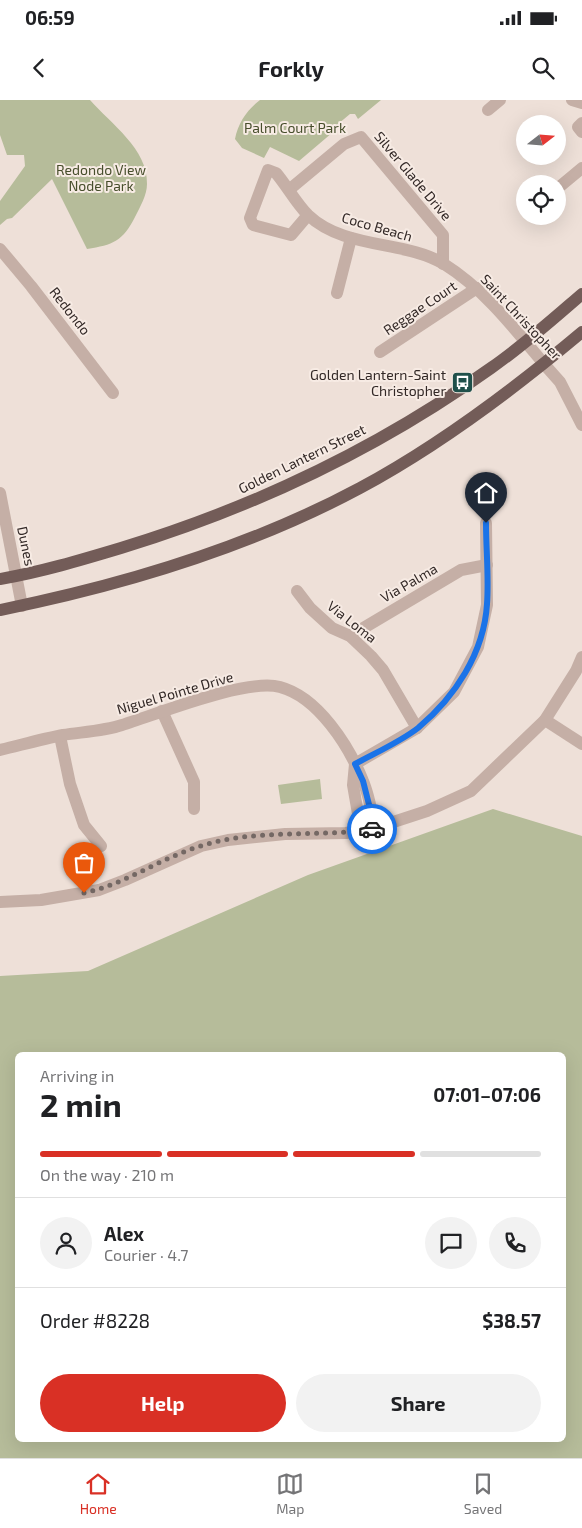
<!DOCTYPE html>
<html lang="en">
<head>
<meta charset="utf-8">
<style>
	body { margin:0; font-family:"Exo 2",sans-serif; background:#f2f2f2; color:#202124; height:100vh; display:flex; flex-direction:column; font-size:19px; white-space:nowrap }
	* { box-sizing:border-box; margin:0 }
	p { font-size:16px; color:#757577 }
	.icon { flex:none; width:28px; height:28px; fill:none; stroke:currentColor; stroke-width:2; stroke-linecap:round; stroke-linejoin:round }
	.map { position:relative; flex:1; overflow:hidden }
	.details { position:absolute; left:15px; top:952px; width:551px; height:390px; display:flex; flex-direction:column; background:#fff; border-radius:8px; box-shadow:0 5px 20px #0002 }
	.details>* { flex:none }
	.needle { width:32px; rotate:73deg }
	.controls { position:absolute; left:516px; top:15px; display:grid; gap:10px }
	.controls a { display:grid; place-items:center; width:50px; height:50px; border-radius:50%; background:#fff; box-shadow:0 5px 20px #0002; font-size:25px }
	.pin { position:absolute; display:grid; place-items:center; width:42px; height:42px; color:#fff; margin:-51px -21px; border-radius:50% 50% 50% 0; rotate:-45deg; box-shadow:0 0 5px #0007 }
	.pin .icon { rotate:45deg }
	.courier { position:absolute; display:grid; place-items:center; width:50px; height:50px; margin:-25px; border:4px solid #1a73e8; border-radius:50%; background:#fff; color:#222; box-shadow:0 1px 6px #0007 }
	.head em { font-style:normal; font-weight:700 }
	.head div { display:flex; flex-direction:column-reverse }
	.head { display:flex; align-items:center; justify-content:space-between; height:85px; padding:0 25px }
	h1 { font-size:32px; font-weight:700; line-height:38px }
	.bar { display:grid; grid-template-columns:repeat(4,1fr); gap:8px 5px; align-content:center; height:60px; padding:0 25px }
	.bar i { height:6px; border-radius:4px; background:#e0e0e0 }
	.bar .selected { background:#d93025 }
	.bar p { grid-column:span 4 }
	.line { display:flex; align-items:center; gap:12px; padding:0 25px; border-top:1px solid #e0e0e0 }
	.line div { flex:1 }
	.round { display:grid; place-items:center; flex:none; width:52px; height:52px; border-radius:26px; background:#f2f2f2 }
	.primary-button { display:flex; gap:10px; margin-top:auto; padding:10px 25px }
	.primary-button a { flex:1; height:58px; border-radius:30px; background:#d93025; color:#fff; font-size:20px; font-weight:700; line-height:58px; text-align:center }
	.primary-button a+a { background:#f2f2f2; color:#202124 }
	.status { display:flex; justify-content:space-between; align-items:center; height:35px; padding:0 25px; background:#fff; direction:ltr }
	.status svg { height:14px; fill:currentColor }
	header { display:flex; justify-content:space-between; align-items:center; height:65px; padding:0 25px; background:#fff; font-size:22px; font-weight:700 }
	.tabs { display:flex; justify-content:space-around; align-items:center; height:70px; border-top:1px solid #e0e0e0; background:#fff; font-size:14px; color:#757577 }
	.tabs a { display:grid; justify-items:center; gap:2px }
	.tabs .selected { color:#d93025 }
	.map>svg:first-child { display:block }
	.green { fill:#b6bc9a; fill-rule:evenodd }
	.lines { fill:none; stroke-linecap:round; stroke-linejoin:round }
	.minor { stroke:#c5afa6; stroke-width:12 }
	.tertiary { stroke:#c5afa6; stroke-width:12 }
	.primary { stroke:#735c58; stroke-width:12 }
	.done { stroke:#746864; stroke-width:5; stroke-dasharray:0 9 }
	.route { stroke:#1a73e8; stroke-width:6 }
	.labels { text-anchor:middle; stroke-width:4; stroke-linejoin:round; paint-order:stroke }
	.park-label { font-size:14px; fill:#474e2c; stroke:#f7ebe4 }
	.street-label { font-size:14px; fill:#322826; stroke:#f7ebe4 }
	.poi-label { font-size:14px; fill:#322826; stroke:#f7ebe4; text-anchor:end }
</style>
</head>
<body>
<div class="status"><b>06:59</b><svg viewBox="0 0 49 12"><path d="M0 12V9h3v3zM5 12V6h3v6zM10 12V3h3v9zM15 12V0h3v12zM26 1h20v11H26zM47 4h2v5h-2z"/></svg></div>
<header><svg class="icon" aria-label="back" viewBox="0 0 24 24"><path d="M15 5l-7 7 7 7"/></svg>Forkly<svg class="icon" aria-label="search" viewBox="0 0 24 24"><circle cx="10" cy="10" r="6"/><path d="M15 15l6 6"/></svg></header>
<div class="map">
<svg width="582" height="1358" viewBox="0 0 582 1358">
	<rect width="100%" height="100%" fill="#eee0d8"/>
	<g class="green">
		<path d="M 0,0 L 90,0 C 111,24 148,49 147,84 C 147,95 140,107 135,117 C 123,141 113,145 87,149 L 52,79 L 12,118 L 7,119 L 0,125 L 0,101 L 25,66 L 24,55 L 7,55 L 0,35 Z"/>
		<path d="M 260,0 L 381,0 L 358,19 L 355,14 L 350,14 L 338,24 L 339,27 L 299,61 L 270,47 L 264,58 L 242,48 L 235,39 C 238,23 247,10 260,0 Z"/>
		<polygon points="320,679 322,699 281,704 278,685"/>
		<path d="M 493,709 L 582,736 L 582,1358 L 0,1358 L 0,876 L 88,871 L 308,775 ZM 18,955 L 564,955 L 564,1340 L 18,1340 Z"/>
	</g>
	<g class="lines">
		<g class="minor">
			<polyline points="572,0 582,3"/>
			<polyline points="488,10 500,0"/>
			<polyline points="582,23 578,27 582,32"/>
			<polyline points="558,88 582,68"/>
			<polyline points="290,89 344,44 361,37 443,135 443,164"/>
			<path d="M 308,115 L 291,135 L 253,125 L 250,118 L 268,70 L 276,73 C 287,86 296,103 308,115 C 345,150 405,140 444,164 C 484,189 514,228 544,264"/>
			<polyline points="0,149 31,186 113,293"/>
			<polyline points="337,193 351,138"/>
			<polyline points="380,252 477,188"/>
			<polyline points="0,393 22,506"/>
			<polyline points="297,491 310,508 332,528 350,536 371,556 383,570 417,628"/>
			<polyline points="350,536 461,470 487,465"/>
			<polyline points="162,611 194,682 194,709"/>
			<polyline points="545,620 582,644"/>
			<polyline points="60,636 70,684 84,725 101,746"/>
			<path d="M 0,650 C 21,645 42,639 63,635 C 82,632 104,631 122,625 C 158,614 246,578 280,587 C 318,597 349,646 363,681 C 369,695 372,713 375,728"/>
			<polyline points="355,664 417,628 454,592 478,547 487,505 486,423"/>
			<polyline points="355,664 353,685 361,731"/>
		</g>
		<g class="tertiary">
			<polyline points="544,264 560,282 582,325"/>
			<polyline points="0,802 41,800 99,790 125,780 201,746 228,740 285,734 346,733 375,728 427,711 471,691 545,620 576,571 582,557"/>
		</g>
		<g class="primary">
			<path d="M 0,479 C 41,472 81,460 121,448 C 252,408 379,348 491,268 C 523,246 553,219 582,194"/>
			<path d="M 0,510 C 124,485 248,448 360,388 C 440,345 513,290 582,232"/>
		</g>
	</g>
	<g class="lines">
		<path class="done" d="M 84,793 C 126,784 160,758 201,746 C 256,728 316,738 372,729"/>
		<path class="route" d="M 372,729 L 375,728 L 363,681 L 355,664 C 375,653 400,642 418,628 C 455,597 484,553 487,504 C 489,477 486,450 486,423"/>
	</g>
	<defs>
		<symbol id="bus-square" viewBox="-11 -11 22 22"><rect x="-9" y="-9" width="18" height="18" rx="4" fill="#1f504a" stroke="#f7ebe4"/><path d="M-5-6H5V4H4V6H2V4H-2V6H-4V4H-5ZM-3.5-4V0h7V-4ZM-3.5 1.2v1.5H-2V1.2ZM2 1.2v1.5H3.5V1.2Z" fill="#fff"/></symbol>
	</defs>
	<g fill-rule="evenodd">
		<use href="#bus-square" x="450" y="270" width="25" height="25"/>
	</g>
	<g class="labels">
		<g class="park-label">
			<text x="295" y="33">Palm Court Park</text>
			<text x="101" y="75">Redondo View<tspan x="101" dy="16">Node Park</tspan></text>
		</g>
		<g class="street-label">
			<text transform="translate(413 76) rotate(50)" y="5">Silver Glade Drive</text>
			<text transform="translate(377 127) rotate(16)" y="5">Coco Beach</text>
			<text transform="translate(420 208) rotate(-34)" y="5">Reggae Court</text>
			<text transform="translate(70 211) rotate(52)" y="5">Redondo</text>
			<text transform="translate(521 217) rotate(47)" y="5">Saint Christopher</text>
			<text transform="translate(302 359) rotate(-26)" y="5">Golden Lantern Street</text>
			<text transform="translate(26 446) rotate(78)" y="5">Dunes</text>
			<text transform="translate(409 483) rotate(-30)" y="5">Via Palma</text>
			<text transform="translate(352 522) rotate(38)" y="5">Via Loma</text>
			<text transform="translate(175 593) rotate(-16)" y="5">Niguel Pointe Drive</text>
		</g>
		<g class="poi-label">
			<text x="446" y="280">Golden Lantern-Saint<tspan x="446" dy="16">Christopher</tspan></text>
		</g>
	</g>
</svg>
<div class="controls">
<a><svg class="needle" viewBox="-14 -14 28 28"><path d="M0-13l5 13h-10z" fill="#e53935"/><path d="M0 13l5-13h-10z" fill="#757577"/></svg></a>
<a><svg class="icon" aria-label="locate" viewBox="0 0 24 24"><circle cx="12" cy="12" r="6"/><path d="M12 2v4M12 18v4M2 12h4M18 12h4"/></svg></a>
</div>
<div class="pin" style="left:84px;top:793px;background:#ea580c"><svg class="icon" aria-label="bag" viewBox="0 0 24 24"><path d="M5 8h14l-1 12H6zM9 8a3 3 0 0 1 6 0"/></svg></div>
<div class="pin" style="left:486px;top:423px;background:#1f2937"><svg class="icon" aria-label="home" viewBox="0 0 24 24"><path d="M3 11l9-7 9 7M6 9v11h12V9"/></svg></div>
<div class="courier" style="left:372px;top:729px"><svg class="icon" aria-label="car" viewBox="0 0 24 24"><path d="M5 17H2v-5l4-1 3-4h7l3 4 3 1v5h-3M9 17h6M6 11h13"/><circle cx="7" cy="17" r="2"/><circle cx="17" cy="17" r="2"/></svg></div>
<section class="details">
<div class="head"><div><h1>2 min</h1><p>Arriving in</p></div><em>07:01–07:06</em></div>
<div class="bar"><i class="selected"></i><i class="selected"></i><i class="selected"></i><i></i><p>On the way · 210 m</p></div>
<div class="line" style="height:90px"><a class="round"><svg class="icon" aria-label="person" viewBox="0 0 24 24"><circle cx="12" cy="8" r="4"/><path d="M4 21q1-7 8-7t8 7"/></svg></a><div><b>Alex</b><p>Courier · 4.7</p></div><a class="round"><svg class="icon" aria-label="chat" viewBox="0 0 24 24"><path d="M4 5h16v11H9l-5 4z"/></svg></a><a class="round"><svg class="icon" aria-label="phone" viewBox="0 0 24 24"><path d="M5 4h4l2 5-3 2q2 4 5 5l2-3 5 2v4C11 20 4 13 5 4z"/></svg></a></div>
<div class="line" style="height:65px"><div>Order #8228</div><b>$38.57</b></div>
<div class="primary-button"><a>Help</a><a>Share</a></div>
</section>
</div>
<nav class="tabs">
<a class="selected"><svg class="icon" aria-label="home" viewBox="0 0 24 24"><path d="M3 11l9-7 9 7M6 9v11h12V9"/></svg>Home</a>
<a><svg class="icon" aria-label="map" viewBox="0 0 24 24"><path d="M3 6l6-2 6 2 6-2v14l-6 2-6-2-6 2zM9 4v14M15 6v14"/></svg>Map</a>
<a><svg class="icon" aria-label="saved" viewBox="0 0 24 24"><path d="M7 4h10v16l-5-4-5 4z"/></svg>Saved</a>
</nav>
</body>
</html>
